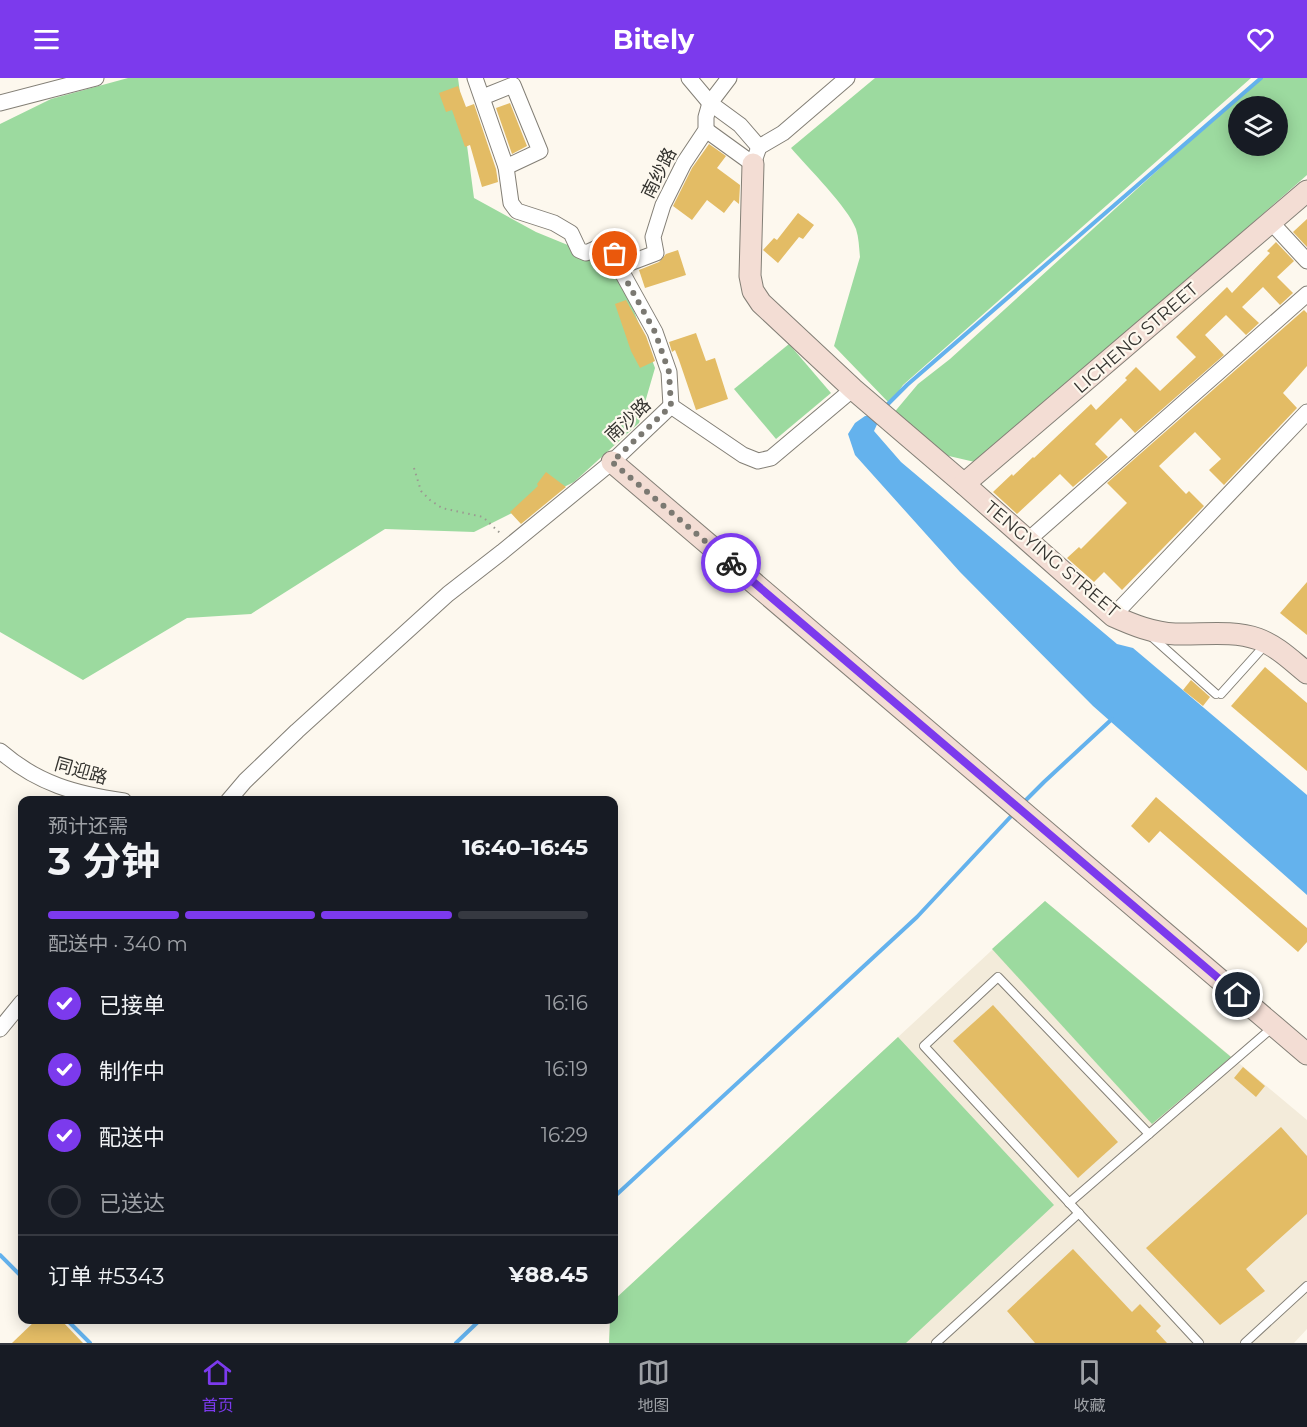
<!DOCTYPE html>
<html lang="zh">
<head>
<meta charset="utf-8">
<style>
	body { margin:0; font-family:Montserrat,"Noto Sans SC",sans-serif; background:#242831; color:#f1f3f6; height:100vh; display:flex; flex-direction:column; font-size:22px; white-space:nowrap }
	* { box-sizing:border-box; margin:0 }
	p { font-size:20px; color:#9ea1a6 }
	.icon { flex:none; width:33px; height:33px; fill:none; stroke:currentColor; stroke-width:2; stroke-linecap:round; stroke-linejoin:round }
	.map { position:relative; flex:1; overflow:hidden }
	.details { position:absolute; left:18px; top:718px; width:600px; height:528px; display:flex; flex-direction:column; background:#171b24; border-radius:12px; box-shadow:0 3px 15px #0003 }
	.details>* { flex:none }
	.tools { position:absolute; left:1228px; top:18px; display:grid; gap:12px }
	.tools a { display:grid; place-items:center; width:60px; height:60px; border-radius:50%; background:#171b24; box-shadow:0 3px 15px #0003; font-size:30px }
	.pin { position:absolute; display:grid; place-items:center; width:51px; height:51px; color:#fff; margin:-26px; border:3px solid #fff; border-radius:50%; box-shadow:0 2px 6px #0007 }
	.courier { position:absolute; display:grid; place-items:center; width:60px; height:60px; margin:-30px; border:4px solid #7c3aed; border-radius:50%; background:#fff; color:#222; box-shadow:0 2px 8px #0007 }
	.head em { font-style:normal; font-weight:700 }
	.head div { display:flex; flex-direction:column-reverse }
	.head { display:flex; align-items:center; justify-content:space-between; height:102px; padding:0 30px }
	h1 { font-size:39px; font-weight:700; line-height:45px }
	.bar { display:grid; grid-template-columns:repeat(4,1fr); gap:9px 6px; align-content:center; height:72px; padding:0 30px }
	.bar i { height:8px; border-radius:4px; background:#363941 }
	.bar .current { background:#7c3aed }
	.bar p { grid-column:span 4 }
	.line { display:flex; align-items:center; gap:15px; padding:0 30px; border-top:2px solid #363941 }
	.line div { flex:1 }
	ol { padding:0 30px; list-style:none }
	li { display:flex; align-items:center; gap:18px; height:66px }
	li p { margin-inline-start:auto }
	li .icon { padding:6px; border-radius:50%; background:#7c3aed; color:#fff; stroke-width:4 }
	li:last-child { color:#9ea1a6 }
	li i { width:33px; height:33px; border:3px solid #363941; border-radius:50% }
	header { display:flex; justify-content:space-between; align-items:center; height:78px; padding:0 30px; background:#7c3aed; color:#fff; font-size:27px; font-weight:700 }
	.tabs { display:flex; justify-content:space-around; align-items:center; height:84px; border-top:2px solid #363941; background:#171b24; font-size:16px; color:#9ea1a6 }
	.tabs a { display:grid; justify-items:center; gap:3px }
	.tabs .current { color:#7c3aed }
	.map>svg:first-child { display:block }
	.built { fill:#f3ebda }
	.green { fill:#9cda9f; fill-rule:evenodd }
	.water { fill:#64b2ed }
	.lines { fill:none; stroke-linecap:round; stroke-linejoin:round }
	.stream { stroke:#64b2ed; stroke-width:4 }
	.building { fill:#e3bc65 }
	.lane-casing { stroke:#837f76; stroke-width:10 }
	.street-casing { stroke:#837f76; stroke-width:17 }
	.secondary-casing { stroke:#837f76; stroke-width:23 }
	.path { stroke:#9b9891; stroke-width:2; stroke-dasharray:1.5 4.5; stroke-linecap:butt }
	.lane { stroke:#fff; stroke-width:8 }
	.street { stroke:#fff; stroke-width:15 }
	.secondary { stroke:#f3ddd4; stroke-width:21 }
	.done { stroke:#7b7972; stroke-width:6; stroke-dasharray:0 10.8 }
	.route { stroke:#7c3aed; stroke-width:8 }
	.labels { text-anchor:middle; stroke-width:4.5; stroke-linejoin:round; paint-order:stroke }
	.street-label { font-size:18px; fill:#353430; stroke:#fdf8ee }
</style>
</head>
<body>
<header><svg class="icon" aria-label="menu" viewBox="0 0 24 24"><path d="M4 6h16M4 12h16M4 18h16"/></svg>Bitely<svg class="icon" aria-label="heart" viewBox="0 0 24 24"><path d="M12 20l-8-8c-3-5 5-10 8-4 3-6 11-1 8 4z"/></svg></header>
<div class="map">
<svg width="1307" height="1265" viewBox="0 0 1307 1265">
	<rect width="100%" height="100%" fill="#fdf8ee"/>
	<polygon class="built" points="1045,823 1307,1042 1307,1251 1294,1265 609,1265 610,1242 614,1242 614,1222"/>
	<g class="green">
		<polygon points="128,0 458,0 474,120 536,154 602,181 627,214 655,290 639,345 574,404 474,454 385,451 251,536 187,540 83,602 0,554 0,46 51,21"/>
		<path d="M 875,0 L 1251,0 L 903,307 L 890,326 L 834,268 L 860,179 C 859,170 859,160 856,151 C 848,129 808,90 791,70 Z"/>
		<path d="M 1259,0 L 1307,0 L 1307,97 L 979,385 L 936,375 L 892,337 L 918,306 L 950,281 ZM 1239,28 L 1278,28 L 1278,68 L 1239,68 Z"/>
		<polygon points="789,266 831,315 776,361 734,311"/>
		<polygon points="1045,823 1231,979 1152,1046 992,871"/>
		<polygon points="898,959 1054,1127 906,1265 609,1265 610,1242 614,1242 614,1222"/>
	</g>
	<polygon class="water" points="865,338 874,338 879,342 874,353 901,384 1117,566 1133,570 1307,717 1307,817 1093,628 960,494 855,377 848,356 855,345"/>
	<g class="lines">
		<g class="stream">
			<polyline points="885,329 907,307 1261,0"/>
			<polyline points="1024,724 1044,704 1112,641"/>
			<polyline points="614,1119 917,839 1015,734"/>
			<polyline points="0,1177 22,1199"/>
			<polyline points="67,1242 90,1265"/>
			<polyline points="456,1265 480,1242"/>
		</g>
	</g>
	<g class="building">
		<polygon points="458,8 466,29 474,26 496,91 498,104 482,109 470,67 465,69 452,32 446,34 439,15"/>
		<polygon points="510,25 527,68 512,76 496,30"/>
		<polygon points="709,66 726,78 717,90 740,107 739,126 734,122 724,135 707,122 692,142 673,128 692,90"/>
		<polygon points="798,135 814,147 803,161 799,159 778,185 763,172 774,160 777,162"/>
		<polygon points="1307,141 1307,169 1293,154"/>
		<polygon points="1276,164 1294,183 1277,199 1293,215 1280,227 1263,209 1242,229 1259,245 1246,257 1226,237 1205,257 1224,277 1135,355 1121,340 1095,366 1108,379 1073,409 1060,396 1017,436 993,414 1012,396 1013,398 1033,379 1034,380 1091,326 1096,332 1127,302 1125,300 1136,289 1160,313 1196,279 1176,259 1227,209 1232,215 1270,175 1267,173"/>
		<polygon points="678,172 686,197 645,210 639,192 659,184 666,176"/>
		<polygon points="626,222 646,258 655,283 640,290 631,273 615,226"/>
		<polygon points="1304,232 1307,235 1307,288 1283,315 1297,330 1224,407 1209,392 1221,381 1195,354 1159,388 1186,416 1189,413 1204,428 1122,512 1104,494 1094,504 1067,480 1079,469 1081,471 1127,425 1107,405"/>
		<polygon points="696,255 706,283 715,280 728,321 696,332 679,282 675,272 672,274 669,264"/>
		<polygon points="546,394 566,409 521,446 510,434 538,408 537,406"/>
		<polygon points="1307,504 1307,557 1280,535"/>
		<polygon points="1265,589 1307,625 1307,693 1231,628"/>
		<polygon points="1191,602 1210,619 1203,628 1183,612"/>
		<polygon points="1156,719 1307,850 1307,864 1298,874 1160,753 1149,765 1131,748"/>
		<polygon points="993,927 1118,1064 1078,1100 953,963"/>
		<polygon points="1243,989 1265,1008 1256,1019 1234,1000"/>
		<polygon points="1281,1049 1307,1078 1307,1136 1246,1191 1265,1213 1220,1247 1146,1170"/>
		<polygon points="1073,1171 1132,1234 1140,1226 1161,1248 1156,1253 1167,1265 1035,1265 1007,1233"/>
		<polygon points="36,1242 61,1242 83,1265 12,1265"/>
	</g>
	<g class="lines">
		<defs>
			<g id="lane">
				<polyline points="1152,559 1216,616"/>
				<polyline points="1221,616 1266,566"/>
				<polyline points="1149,1056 998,899 924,968 1199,1265"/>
				<polyline points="1069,1125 1273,949"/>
				<polyline points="936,1265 1079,1135"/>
				<polyline points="1245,1265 1307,1208"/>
			</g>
			<g id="street">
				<polyline points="475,0 506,89 511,125 517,133 554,145 571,155 579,172 586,175 597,170 608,169 615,176 619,189 655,254 669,294 671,328"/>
				<polyline points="689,0 710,25 740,47 759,69"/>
				<polyline points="483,19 513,7 540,73 506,89"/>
				<polyline points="0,25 96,0"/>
				<polyline points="706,52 753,86 759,69 783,55 847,0"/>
				<polyline points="1271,144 1307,183"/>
				<polyline points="619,189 656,175 653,159 663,127 684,85 706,52 706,39 710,25 729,0"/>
				<polyline points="671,328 743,377 758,383 771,380 853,311"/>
				<polyline points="1027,463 1307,216"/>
				<polyline points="1113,538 1307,334"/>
				<path d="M 0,673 C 38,706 76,716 124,723"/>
				<polyline points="228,723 245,703 297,653 448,516 502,474 612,384 671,328"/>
				<polyline points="0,951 22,924"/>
			</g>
			<g id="secondary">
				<path d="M 753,86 L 750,198 L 753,213 L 761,225 L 853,311 L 964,406 L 1113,538 C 1133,547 1153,555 1175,556 C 1202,557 1232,552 1258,561 C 1277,568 1291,582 1307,595"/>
				<polyline points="612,384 1307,976"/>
				<polyline points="964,406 1307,113"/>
			</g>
		</defs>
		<use href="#lane" class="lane-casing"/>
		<use href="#street" class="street-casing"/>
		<use href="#secondary" class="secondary-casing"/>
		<polyline class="path" points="414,390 421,413 430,422 442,430 483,439 501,456"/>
		<use href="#lane" class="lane"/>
		<use href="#street" class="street"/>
		<use href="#secondary" class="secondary"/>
	</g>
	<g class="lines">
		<polyline class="done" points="615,176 619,189 655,254 669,294 671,328 612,384 731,485"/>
		<polyline class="route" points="731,485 1238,917"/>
	</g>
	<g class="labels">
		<g class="street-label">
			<text transform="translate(659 95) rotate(-63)" y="6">南纱路</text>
			<text transform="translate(1136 260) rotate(-41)" y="6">LICHENG STREET</text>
			<text transform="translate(628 342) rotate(-43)" y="6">南沙路</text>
			<text transform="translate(1052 481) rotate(40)" y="6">TENGYING STREET</text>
			<text transform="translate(81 693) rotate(16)" y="6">同迎路</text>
		</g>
	</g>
</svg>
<div class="tools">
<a><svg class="icon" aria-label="layers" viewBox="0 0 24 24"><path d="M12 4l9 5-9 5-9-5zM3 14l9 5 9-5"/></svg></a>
</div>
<div class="pin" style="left:615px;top:176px;background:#ea580c"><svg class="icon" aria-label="bag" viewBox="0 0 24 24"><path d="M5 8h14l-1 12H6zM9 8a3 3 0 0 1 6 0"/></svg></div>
<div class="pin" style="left:1238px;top:917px;background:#1f2937"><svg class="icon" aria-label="home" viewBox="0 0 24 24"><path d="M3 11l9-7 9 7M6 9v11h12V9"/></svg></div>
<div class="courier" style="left:731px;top:485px"><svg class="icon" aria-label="bike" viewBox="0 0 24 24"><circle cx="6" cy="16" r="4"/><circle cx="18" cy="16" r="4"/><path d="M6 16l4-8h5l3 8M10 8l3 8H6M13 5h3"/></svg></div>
<section class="details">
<div class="head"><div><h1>3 分钟</h1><p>预计还需</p></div><em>16:40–16:45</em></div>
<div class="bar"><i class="current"></i><i class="current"></i><i class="current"></i><i></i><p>配送中 · 340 m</p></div>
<ol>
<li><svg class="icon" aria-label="check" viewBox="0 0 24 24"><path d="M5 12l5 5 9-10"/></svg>已接单<p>16:16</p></li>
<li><svg class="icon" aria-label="check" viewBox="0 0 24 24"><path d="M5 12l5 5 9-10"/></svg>制作中<p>16:19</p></li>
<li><svg class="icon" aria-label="check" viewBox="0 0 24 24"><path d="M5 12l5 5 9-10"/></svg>配送中<p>16:29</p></li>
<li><i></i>已送达</li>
</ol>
<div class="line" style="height:78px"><div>订单 #5343</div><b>¥88.45</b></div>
</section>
</div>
<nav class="tabs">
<a class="current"><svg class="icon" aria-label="home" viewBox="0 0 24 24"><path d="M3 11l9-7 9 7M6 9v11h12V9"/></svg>首页</a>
<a><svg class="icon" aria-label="map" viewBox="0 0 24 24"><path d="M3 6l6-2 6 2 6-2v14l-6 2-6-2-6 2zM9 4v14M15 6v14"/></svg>地图</a>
<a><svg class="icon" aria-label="saved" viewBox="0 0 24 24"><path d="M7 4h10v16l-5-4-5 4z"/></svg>收藏</a>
</nav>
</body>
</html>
